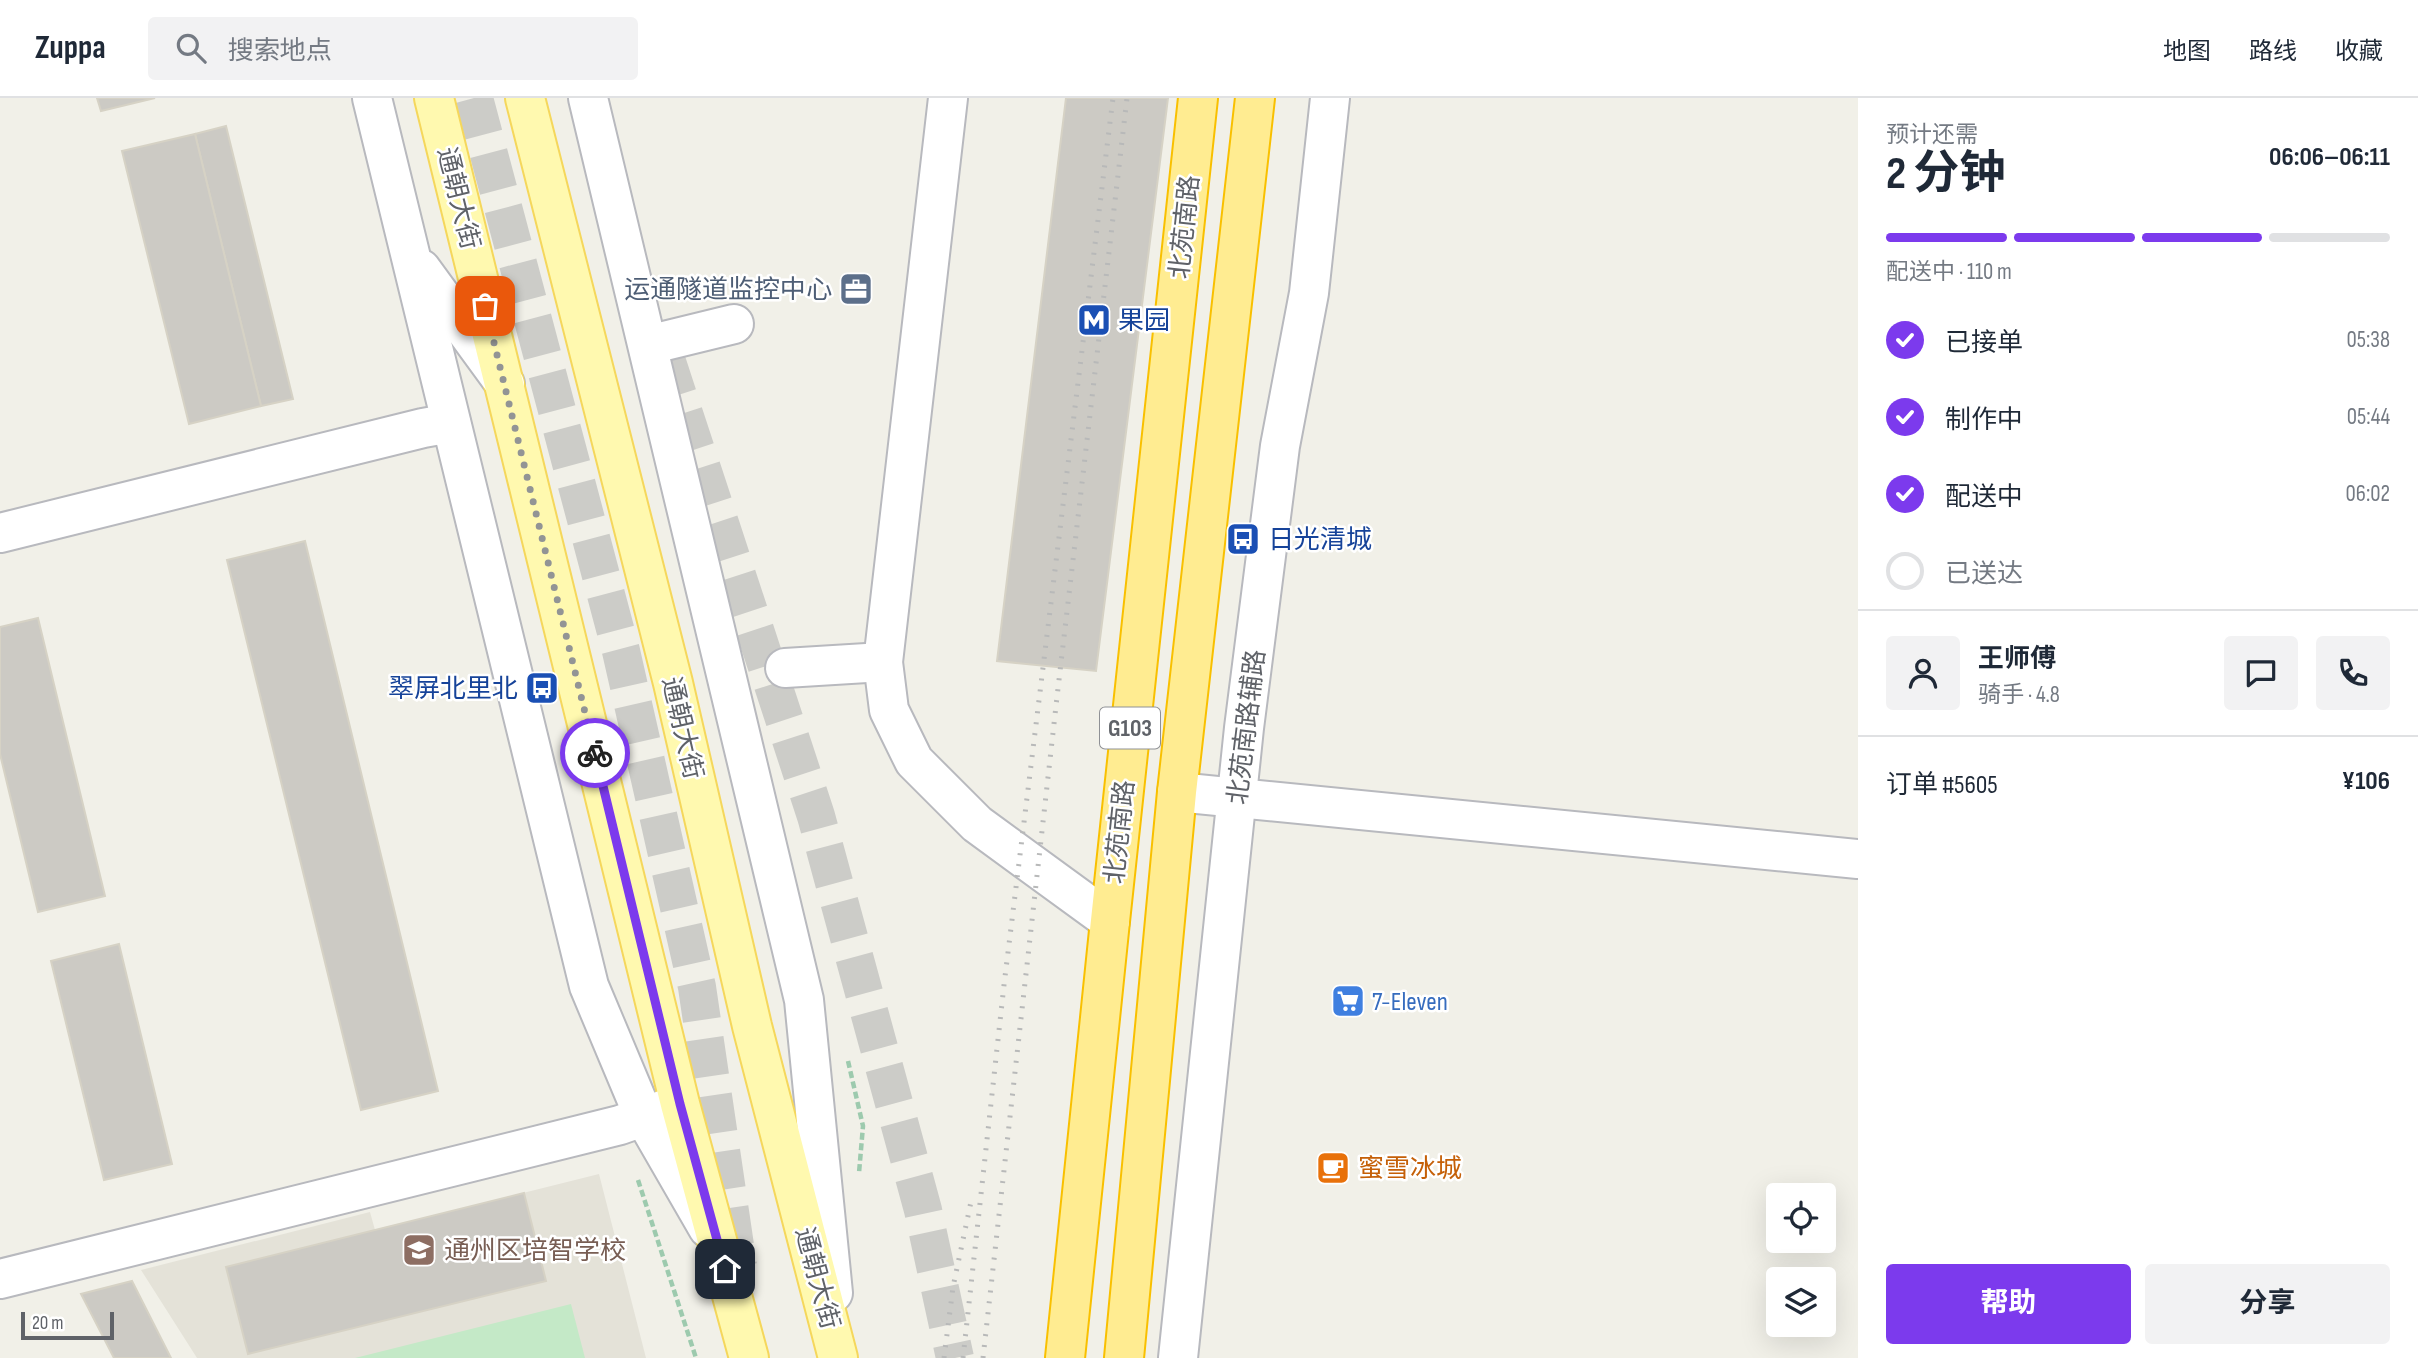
<!DOCTYPE html>
<html lang="zh">
<head>
<meta charset="utf-8">
<style>
	body { margin:0; font-family:"Sofia Sans Condensed","Noto Sans SC",sans-serif; background:#f2f2f3; color:#1f2937; height:100vh; display:flex; flex-direction:column; font-size:26px; white-space:nowrap }
	* { box-sizing:border-box; margin:0 }
	p { font-size:23px; color:#747a83 }
	.icon { flex:none; width:38px; height:38px; fill:none; stroke:currentColor; stroke-width:2; stroke-linecap:round; stroke-linejoin:round }
	.map { position:relative; flex:1; overflow:hidden }
	.details { display:flex; flex-direction:column; background:#fff; width:560px }
	.details>* { flex:none }
	.fabs { position:absolute; left:1766px; top:1085px; display:grid; gap:14px }
	.fabs a { display:grid; place-items:center; width:70px; height:70px; border-radius:7px; background:#fff; box-shadow:0 7px 28px #0002; font-size:35px }
	.scale { position:absolute; left:21px; bottom:18px; width:93px; box-sizing:border-box; padding-left:7px; border:4px solid #5f6268; border-top:0; font-size:19px; line-height:24px; white-space:nowrap; color:#5f6268; -webkit-text-stroke:5px #fff; paint-order:stroke }
	.pin { position:absolute; display:grid; place-items:center; width:60px; height:60px; color:#fff; margin:-30px; border-radius:14px; box-shadow:0 4px 10px #0006 }
	.courier { position:absolute; display:grid; place-items:center; width:70px; height:70px; margin:-35px; border:5px solid #7c3aed; border-radius:50%; background:#fff; color:#222; box-shadow:0 2px 9px #0007 }
	.overview em { font-style:normal; font-weight:700 }
	.overview div { display:flex; flex-direction:column-reverse }
	.overview { display:flex; align-items:center; justify-content:space-between; height:119px; padding:0 28px }
	h1 { font-size:46px; font-weight:700; line-height:52px }
	.bar { display:grid; grid-template-columns:repeat(4,1fr); gap:10px 7px; align-content:center; height:84px; padding:0 28px }
	.bar i { height:9px; border-radius:5px; background:#e0e1e3 }
	.bar .active { background:#7c3aed }
	.bar p { grid-column:span 4 }
	.line { display:flex; align-items:center; gap:18px; padding:0 28px; border-top:2px solid #e0e1e3 }
	.line div { flex:1 }
	.round { display:grid; place-items:center; flex:none; width:74px; height:74px; border-radius:7px; background:#f2f2f3 }
	ol { padding:0 28px; list-style:none }
	li { display:flex; align-items:center; gap:21px; height:77px }
	li p { margin-inline-start:auto }
	li .icon { padding:7px; border-radius:50%; background:#7c3aed; color:#fff; stroke-width:4 }
	li:last-child { color:#747a83 }
	li i { width:38px; height:38px; border:4px solid #e0e1e3; border-radius:50% }
	.cta { display:flex; gap:14px; margin-top:auto; padding:14px 28px }
	.cta a { flex:1; height:80px; border-radius:7px; background:#7c3aed; color:#fff; font-size:28px; font-weight:700; line-height:80px; text-align:center }
	.cta a+a { background:#f2f2f3; color:#1f2937 }
	header { display:flex; align-items:center; gap:42px; box-sizing:border-box; height:98px; padding:0 35px; background:#fff; border-bottom:2px solid #e0e1e3 }
	header strong { font-size:33px }
	nav { display:flex; gap:38px; margin-inline-start:auto; font-size:24px }
	.search { width:490px; height:63px; background:#f2f2f3; display:flex; align-items:center; gap:18px; box-sizing:border-box; padding:0 24px; border-radius:7px; color:#747a83; font-size:26px }
	main { display:flex; flex:1; min-height:0 }
	.map>svg:first-child { display:block }
	.education { fill:#e4e2d8 }
	.pitch { fill:#c4e9c7 }
	.building { fill:#cccac4; stroke:#d6d2c5; stroke-width:2 }
	.lines { fill:none; stroke-linecap:round; stroke-linejoin:round }
	.highway-tunnel { stroke:#ccccc8; stroke-width:38; stroke-dasharray:38 19; stroke-linecap:butt }
	.minor-casing { stroke:#b8b9be; stroke-width:42 }
	.major-casing { stroke:#f5d75c; stroke-width:42 }
	.highway-casing { stroke:#f9c000; stroke-width:42 }
	.path { stroke:#9dcaae; stroke-width:4.5; stroke-dasharray:7 3.5; stroke-linecap:butt }
	.minor { stroke:#fff; stroke-width:38 }
	.major { stroke:#fff9af; stroke-width:38 }
	.highway { stroke:#ffec91; stroke-width:38 }
	.rail { stroke:#b8b9b9; stroke-width:5; stroke-dasharray:2 9; stroke-linecap:butt }
	.done { stroke:#929495; stroke-width:7; stroke-dasharray:0 12.6 }
	.route { stroke:#7c3aed; stroke-width:9 }
	.labels { text-anchor:middle; stroke-width:5; stroke-linejoin:round; paint-order:stroke }
	.shield { fill:#fff; stroke:#8f9195; stroke-width:2 }
	.shield-label { font-size:24px; font-weight:bold; fill:#5f6268 }
	.street-label { font-size:26px; fill:#5f6268; stroke:#fff }
	.service-label { font-size:26px; fill:#4e5e75; stroke:#fff; text-anchor:end }
	.transit-label { font-size:26px; fill:#164399; stroke:#fff; text-anchor:start }
	.shop-label { font-size:26px; fill:#366cbe; stroke:#fff; text-anchor:start }
	.food-label { font-size:26px; fill:#c56008; stroke:#fff; text-anchor:start }
	.education-label { font-size:26px; fill:#785e54; stroke:#fff; text-anchor:start }
</style>
</head>
<body>
<header>
<strong>Zuppa</strong>
<div class="search"><svg class="icon" aria-label="search" viewBox="0 0 24 24"><circle cx="10" cy="10" r="6"/><path d="M15 15l6 6"/></svg>搜索地点</div>
<nav><a>地图</a><a>路线</a><a>收藏</a></nav>
</header>
<main>
<div class="map">
<svg width="1858" height="1260" viewBox="0 0 1858 1260">
	<rect width="100%" height="100%" fill="#f1f0e8"/>
	<polygon class="education" points="599,1076 646,1260 197,1260 141,1172 370,1114 375,1132"/>
	<polygon class="pitch" points="571,1206 585,1260 355,1260"/>
	<g class="building">
		<polygon points="97,0 155,0 101,13"/>
		<polygon points="1066,0 1168,0 1096,573 997,563"/>
		<polygon points="226,28 293,301 261,308 195,36"/>
		<polygon points="195,36 261,308 189,326 122,53"/>
		<polygon points="305,443 438,993 361,1012 227,462"/>
		<polygon points="38,520 105,798 38,814 0,656 0,529"/>
		<polygon points="119,846 172,1066 104,1082 51,863"/>
		<polygon points="524,1095 546,1183 248,1256 226,1169"/>
		<polygon points="132,1183 171,1260 114,1260 81,1196"/>
	</g>
	<g class="lines">
		<g class="highway-tunnel">
			<polyline points="474,0 621,553 697,889 738,1168"/>
			<polyline points="666,261 816,718 923,1112 955,1260"/>
		</g>
		<defs>
			<g id="minor">
				<polyline points="372,0 589,888 644,1019 708,1130"/>
				<polyline points="588,0 804,902 833,1195"/>
				<polyline points="948,0 883,564 889,612 914,663 977,726 1110,823"/>
				<polyline points="421,171 505,286"/>
				<polyline points="648,247 734,226"/>
				<polyline points="0,435 423,330 451,325"/>
				<polyline points="785,570 883,564"/>
				<polyline points="1177,694 1858,761"/>
				<polyline points="0,1181 620,1027 668,1010"/>
				<polyline points="1178,1260 1244,630 1280,348 1309,195 1330,0"/>
			</g>
			<g id="major">
				<polyline points="434,0 680,1006 749,1260"/>
				<polyline points="525,0 673,585 752,928 838,1260"/>
			</g>
			<g id="highway">
				<polyline points="1065,1260 1110,823 1198,0"/>
				<polyline points="1124,1260 1177,694 1255,0"/>
			</g>
		</defs>
		<use href="#minor" class="minor-casing"/>
		<use href="#major" class="major-casing"/>
		<use href="#highway" class="highway-casing"/>
		<g class="path">
			<polyline points="848,963 863,1028 859,1075"/>
			<polyline points="638,1082 696,1260"/>
		</g>
		<use href="#minor" class="minor"/>
		<use href="#major" class="major"/>
		<use href="#highway" class="highway"/>
		<g class="rail">
			<polyline points="944,1260 953,1189 972,1099"/>
			<polyline points="963,1260 1004,887 1113,0"/>
			<polyline points="983,1260 1057,599 1127,0"/>
		</g>
	</g>
	<g class="lines">
		<polyline class="done" points="485,208 595,655"/>
		<polyline class="route" points="595,655 680,1006 725,1171"/>
	</g>
	<defs>
		<symbol id="office-square" viewBox="-11 -11 22 22"><rect x="-9" y="-9" width="18" height="18" rx="4" fill="#5c6f8a" stroke="#fff"/><path d="M-6-3h4V-5.5h4V-3h4V5H-6ZM-1-4.5V-3h2v-1.5ZM-6 0V1H6V0Z" fill="#fff"/></symbol>
		<symbol id="metro-square" viewBox="-11 -11 22 22"><rect x="-9" y="-9" width="18" height="18" rx="4" fill="#1a4fb4" stroke="#fff"/><path d="M-5.5 5V-5H-3L0 0L3-5H5.5V5H3V-.5L0 4L-3-.5V5Z" fill="#fff"/></symbol>
		<symbol id="bus-square" viewBox="-11 -11 22 22"><rect x="-9" y="-9" width="18" height="18" rx="4" fill="#1a4fb4" stroke="#fff"/><path d="M-5-6H5V4H4V6H2V4H-2V6H-4V4H-5ZM-3.5-4V0h7V-4ZM-3.5 1.2v1.5H-2V1.2ZM2 1.2v1.5H3.5V1.2Z" fill="#fff"/></symbol>
		<symbol id="supermarket-square" viewBox="-11 -11 22 22"><rect x="-9" y="-9" width="18" height="18" rx="4" fill="#3f7fe0" stroke="#fff"/><path d="M-6-5.5h2.5l.6 2H6L4.5 2H-2.5L-4.4-4H-6ZM-1.5 3.2a1.3 1.3 0 1 0 .1 0ZM3 3.2a1.3 1.3 0 1 0 .1 0Z" fill="#fff"/></symbol>
		<symbol id="cafe-square" viewBox="-11 -11 22 22"><rect x="-9" y="-9" width="18" height="18" rx="4" fill="#e8710a" stroke="#fff"/><path d="M-5.5-4.5H6V0H3Q3 3.5 0 3.5H-2.5Q-5.5 3.5-5.5 0ZM3-3.2v2h1.7v-2ZM-6 4.5H4V6H-6Z" fill="#fff"/></symbol>
		<symbol id="school-square" viewBox="-11 -11 22 22"><rect x="-9" y="-9" width="18" height="18" rx="4" fill="#8d6e63" stroke="#fff"/><path d="M0-5L7-2L0 1L-7-2ZM-4 1L0 2.5L4 1V4Q0 6-4 4Z" fill="#fff"/></symbol>
	</defs>
	<g fill-rule="evenodd">
		<use href="#office-square" x="837" y="172" width="38" height="38"/>
		<use href="#metro-square" x="1075" y="203" width="38" height="38"/>
		<use href="#bus-square" x="1224" y="422" width="38" height="38"/>
		<use href="#bus-square" x="523" y="571" width="38" height="38"/>
		<use href="#supermarket-square" x="1329" y="884" width="38" height="38"/>
		<use href="#cafe-square" x="1314" y="1051" width="38" height="38"/>
		<use href="#school-square" x="400" y="1133" width="38" height="38"/>
	</g>
	<g class="labels">
		<rect class="shield" x="1100" y="609.5" width="60" height="41" rx="5"/>
		<g class="shield-label">
			<text x="1130" y="638">G103</text>
		</g>
		<g class="street-label">
			<text transform="translate(459 100) rotate(76)" y="9">通朝大街</text>
			<text transform="translate(1184 129) rotate(-84)" y="9">北苑南路</text>
			<text transform="translate(1246 629) rotate(-83)" y="9">北苑南路辅路</text>
			<text transform="translate(683 630) rotate(77)" y="9">通朝大街</text>
			<text transform="translate(1119 734) rotate(-84)" y="9">北苑南路</text>
			<text transform="translate(818 1180) rotate(75)" y="9">通朝大街</text>
		</g>
		<g class="service-label">
			<text x="832" y="200">运通隧道监控中心</text>
		</g>
		<g class="transit-label">
			<text x="1118" y="231">果园</text>
			<text x="1268" y="450">日光清城</text>
			<text x="518" y="599" text-anchor="end">翠屏北里北</text>
		</g>
		<g class="shop-label">
			<text x="1372" y="912">7-Eleven</text>
		</g>
		<g class="food-label">
			<text x="1358" y="1079">蜜雪冰城</text>
		</g>
		<g class="education-label">
			<text x="444" y="1161">通州区培智学校</text>
		</g>
	</g>
</svg>
<div class="fabs">
<a><svg class="icon" aria-label="locate" viewBox="0 0 24 24"><circle cx="12" cy="12" r="6"/><path d="M12 2v4M12 18v4M2 12h4M18 12h4"/></svg></a>
<a><svg class="icon" aria-label="layers" viewBox="0 0 24 24"><path d="M12 4l9 5-9 5-9-5zM3 14l9 5 9-5"/></svg></a>
</div>
<div class="scale">20 m</div>
<div class="pin" style="left:485px;top:208px;background:#ea580c"><svg class="icon" aria-label="bag" viewBox="0 0 24 24"><path d="M5 8h14l-1 12H6zM9 8a3 3 0 0 1 6 0"/></svg></div>
<div class="pin" style="left:725px;top:1171px;background:#1f2937"><svg class="icon" aria-label="home" viewBox="0 0 24 24"><path d="M3 11l9-7 9 7M6 9v11h12V9"/></svg></div>
<div class="courier" style="left:595px;top:655px"><svg class="icon" aria-label="bike" viewBox="0 0 24 24"><circle cx="6" cy="16" r="4"/><circle cx="18" cy="16" r="4"/><path d="M6 16l4-8h5l3 8M10 8l3 8H6M13 5h3"/></svg></div>
</div>
<section class="details">
<div class="overview"><div><h1>2 分钟</h1><p>预计还需</p></div><em>06:06–06:11</em></div>
<div class="bar"><i class="active"></i><i class="active"></i><i class="active"></i><i></i><p>配送中 · 110 m</p></div>
<ol>
<li><svg class="icon" aria-label="check" viewBox="0 0 24 24"><path d="M5 12l5 5 9-10"/></svg>已接单<p>05:38</p></li>
<li><svg class="icon" aria-label="check" viewBox="0 0 24 24"><path d="M5 12l5 5 9-10"/></svg>制作中<p>05:44</p></li>
<li><svg class="icon" aria-label="check" viewBox="0 0 24 24"><path d="M5 12l5 5 9-10"/></svg>配送中<p>06:02</p></li>
<li><i></i>已送达</li>
</ol>
<div class="line" style="height:126px"><a class="round"><svg class="icon" aria-label="person" viewBox="0 0 24 24"><circle cx="12" cy="8" r="4"/><path d="M4 21q1-7 8-7t8 7"/></svg></a><div><b>王师傅</b><p>骑手 · 4.8</p></div><a class="round"><svg class="icon" aria-label="chat" viewBox="0 0 24 24"><path d="M4 5h16v11H9l-5 4z"/></svg></a><a class="round"><svg class="icon" aria-label="phone" viewBox="0 0 24 24"><path d="M5 4h4l2 5-3 2q2 4 5 5l2-3 5 2v4C11 20 4 13 5 4z"/></svg></a></div>
<div class="line" style="height:91px"><div>订单 #5605</div><b>¥106</b></div>
<div class="cta"><a>帮助</a><a>分享</a></div>
</section>
</main>
</body>
</html>
